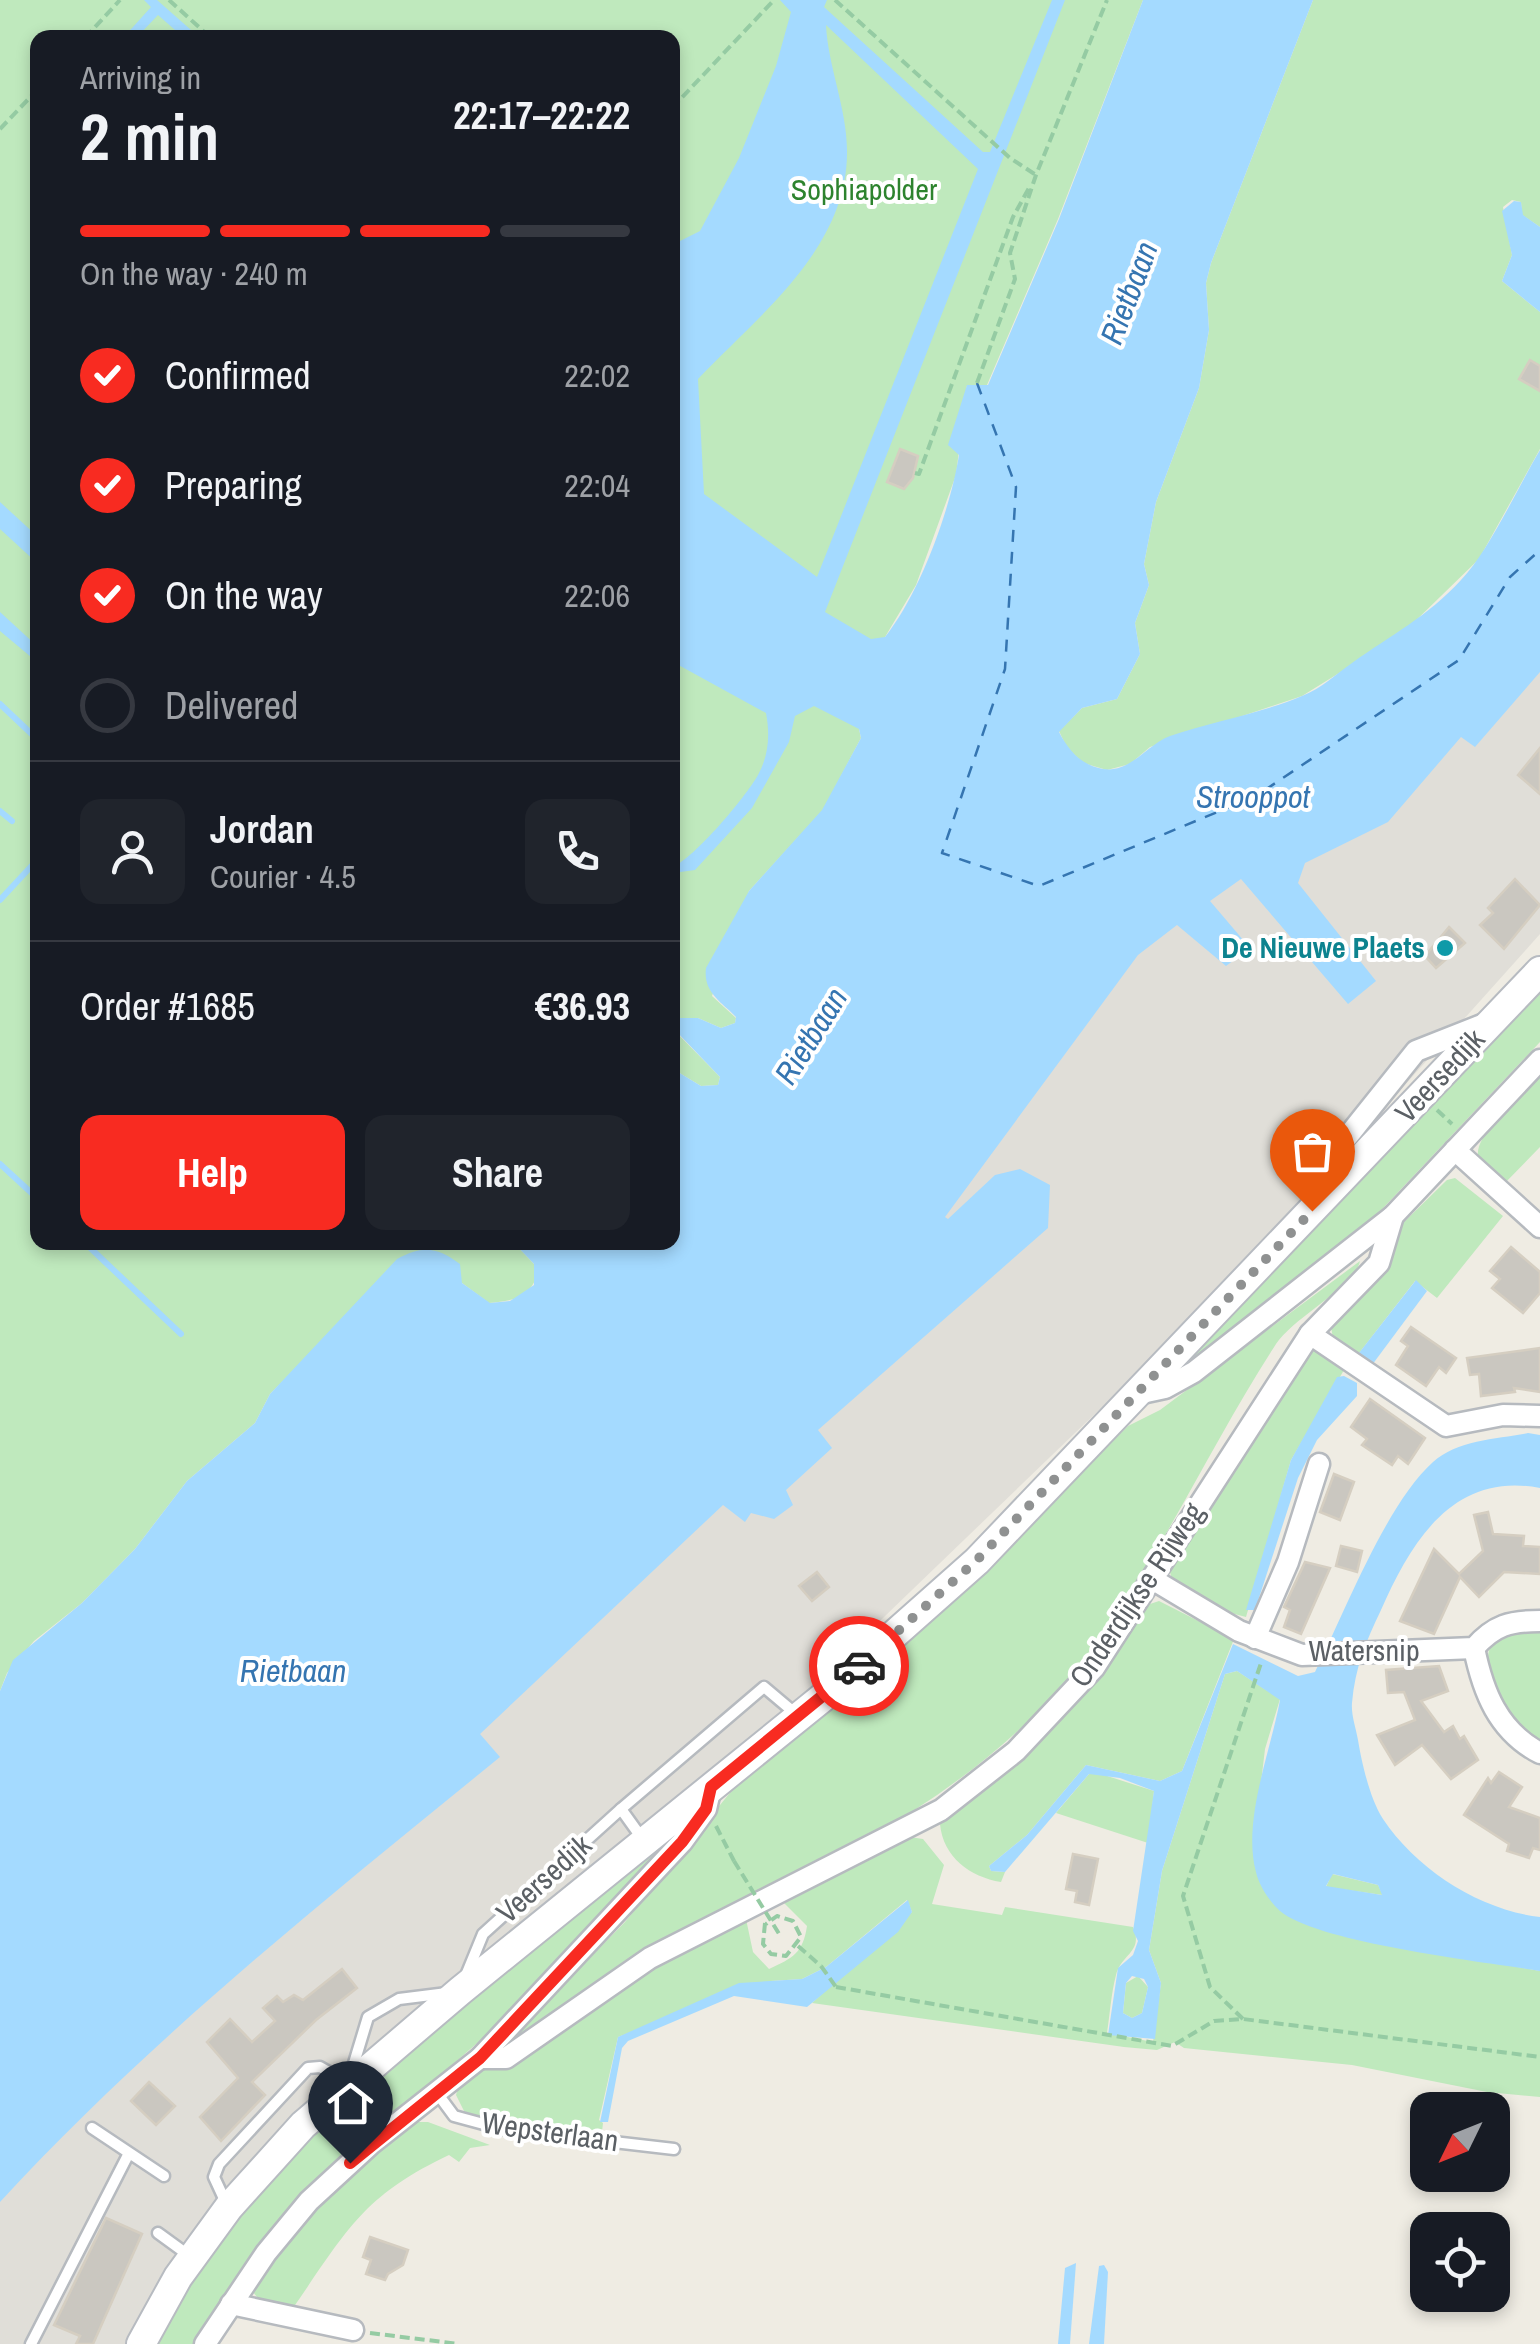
<!DOCTYPE html>
<html lang="en">
<head>
<meta charset="utf-8">
<style>
	body { margin:0; font-family:"Archivo Narrow",sans-serif; background:#20242c; color:#f1f3f6; height:100vh; display:flex; flex-direction:column; font-size:38px; white-space:nowrap }
	* { box-sizing:border-box; margin:0 }
	p { font-size:32px; color:#9ea1a6 }
	.icon { flex:none; width:55px; height:55px; fill:none; stroke:currentColor; stroke-width:2; stroke-linecap:round; stroke-linejoin:round }
	.map { position:relative; flex:1; overflow:hidden }
	.details { position:absolute; left:30px; top:30px; width:650px; height:1220px; display:flex; flex-direction:column; background:#171b24; border-radius:20px; box-shadow:0 5px 15px #0003 }
	.details>* { flex:none }
	.needle { width:65px; rotate:227deg }
	.controls { position:absolute; left:1410px; top:2092px; display:grid; gap:20px }
	.controls a { display:grid; place-items:center; width:100px; height:100px; border-radius:20px; background:#171b24; box-shadow:0 5px 15px #0003; font-size:50px }
	.pin { position:absolute; display:grid; place-items:center; width:85px; height:85px; color:#fff; margin:-102px -42px; border-radius:50% 50% 50% 0; rotate:-45deg; box-shadow:0 0 10px #0007 }
	.pin .icon { rotate:45deg }
	.courier { position:absolute; display:grid; place-items:center; width:100px; height:100px; margin:-50px; border:8px solid #f82b21; border-radius:50%; background:#fff; color:#222; box-shadow:0 2px 12px #0007 }
	.overview em { font-style:normal; font-weight:800 }
	.overview div { display:flex; flex-direction:column-reverse }
	.overview { display:flex; align-items:center; justify-content:space-between; height:170px; padding:0 50px }
	h1 { font-size:65px; font-weight:800; line-height:75px }
	.bar { display:grid; grid-template-columns:repeat(4,1fr); gap:15px 10px; align-content:center; height:120px; padding:0 50px }
	.bar i { height:12px; border-radius:8px; background:#363941 }
	.bar .on { background:#f82b21 }
	.bar p { grid-column:span 4 }
	.line { display:flex; align-items:center; gap:25px; padding:0 50px; border-top:2px solid #363941 }
	.line div { flex:1 }
	.round { display:grid; place-items:center; flex:none; width:105px; height:105px; border-radius:20px; background:#20242c }
	ol { padding:0 50px; list-style:none }
	li { display:flex; align-items:center; gap:30px; height:110px }
	li p { margin-inline-start:auto }
	li .icon { padding:10px; border-radius:50%; background:#f82b21; color:#fff; stroke-width:4 }
	li:last-child { color:#9ea1a6 }
	li i { width:55px; height:55px; border:5px solid #363941; border-radius:50% }
	.button { display:flex; gap:20px; margin-top:auto; padding:20px 50px }
	.button a { flex:1; height:115px; border-radius:20px; background:#f82b21; color:#fff; font-size:40px; font-weight:800; line-height:115px; text-align:center }
	.button a+a { background:#20242c; color:#f1f3f6 }
	.map>svg:first-child { display:block }
	.industrial { fill:#e0ded8 }
	.green { fill:#bfe9bd }
	.water { fill:#a4daff; fill-rule:evenodd }
	.lines { fill:none; stroke-linecap:round; stroke-linejoin:round }
	.stream { stroke:#a4daff; stroke-width:6 }
	.ferry { stroke:#3575b1; stroke-width:2.5; stroke-dasharray:12 10; stroke-linecap:butt }
	.building { fill:#cac7c0; stroke:#d5cec1; stroke-width:2.5 }
	.service-casing { stroke:#b6babf; stroke-width:15 }
	.minor-casing { stroke:#b6babf; stroke-width:25 }
	.secondary-casing { stroke:#b7bbc1; stroke-width:32 }
	.path { stroke:#95cba3; stroke-width:4; stroke-dasharray:10 5; stroke-linecap:butt }
	.service { stroke:#fff; stroke-width:10 }
	.minor { stroke:#fff; stroke-width:20 }
	.secondary { stroke:#fff; stroke-width:28 }
	.path-bridge { stroke:#95cba3; stroke-width:4; stroke-dasharray:10 5; stroke-linecap:butt }
	.done { stroke:#8f9191; stroke-width:10; stroke-dasharray:0 18 }
	.route { stroke:#f82b21; stroke-width:12 }
	.culture-dot { fill:#0f9aa8; stroke:#fff; stroke-width:4 }
	.labels { text-anchor:middle; stroke-width:8; stroke-linejoin:round; paint-order:stroke }
	.park-label { font-size:30px; fill:#2d832e; stroke:#fff }
	.culture-label { font-size:30px; font-weight:bold; fill:#0d838f; stroke:#fff; text-anchor:end }
	.street-label { font-size:30px; fill:#5b6065; stroke:#fff }
	.water-label { font-size:32px; font-style:italic; fill:#3575b1; stroke:#fff }
</style>
</head>
<body>
<div class="map">
<svg width="1540" height="2344" viewBox="0 0 1540 2344">
	<rect width="100%" height="100%" fill="#efece3"/>
	<polygon class="industrial" points="1540,558 1540,934 1209,1304 129,2344 0,2344 0,2185 1059,934"/>
	<g class="green">
		<path d="M 0,0 L 1143,0 L 1058,219 L 987,385 L 967,385 L 956,475 L 916,585 L 885,637 L 859,729 L 861,738 L 823,810 L 749,891 L 712,996 L 736,1018 L 735,1023 L 721,1028 L 698,1018 L 673,1018 L 672,38 L 38,38 L 38,1242 L 514,1243 L 534,1264 L 537,1274 C 531,1298 512,1301 489,1303 L 462,1283 L 329,1334 L 270,1394 L 255,1423 L 187,1481 L 135,1549 L 82,1603 L 34,1641 L 7,1673 L 0,1691 Z"/>
		<polygon points="1313,0 1540,0 1540,227 1522,215 1521,202 1512,200 1503,207 1512,255 1502,281 1540,312 1540,449 1479,559 1402,634 1302,696 1150,747 1130,764 1107,770 1083,763 1067,748 1059,731 1082,708 1117,699 1140,654 1135,623 1149,585 1144,564 1156,502 1199,388 1209,330 1206,283 1211,263"/>
		<polygon points="1540,987 1540,1042 1370,1222 1189,1365 1186,1363"/>
		<polygon points="672,1028 720,1077 718,1085 701,1086 673,1069"/>
		<path d="M 1540,1073 L 1540,1147 L 1503,1185 C 1495,1177 1479,1167 1478,1155 C 1475,1134 1525,1089 1540,1073 Z"/>
		<polygon points="1455,1178 1503,1216 1437,1298 1415,1281 1356,1357 1333,1338 1331,1327 1391,1262 1401,1225 1447,1180"/>
		<path d="M 1360,1261 C 1355,1286 1293,1318 1276,1344 C 1213,1441 1165,1548 1097,1642 C 985,1796 826,1861 662,1945 C 633,1960 605,1977 578,1996 C 554,2013 532,2037 504,2046 L 625,1922 L 759,1757 L 915,1632 L 1128,1426 L 1160,1410 Z"/>
		<polygon points="1315,1350 1344,1370 1291,1460 1246,1617 1227,1612 1172,1579 1169,1569 1308,1351"/>
		<path d="M 1159,1601 L 1234,1639 L 1182,1771 L 1160,1781 L 1086,1765 L 1027,1835 L 989,1866 L 991,1871 L 1005,1872 L 1001,1882 C 970,1877 943,1857 940,1824 C 1023,1760 1089,1692 1147,1605 Z"/>
		<path d="M 1540,1631 L 1540,1740 C 1494,1714 1450,1619 1540,1631 Z"/>
		<path d="M 1237,1671 L 1280,1699 L 1265,1749 L 1253,1850 L 1326,1931 L 1540,1971 L 1540,2097 L 1487,2092 L 1352,2065 L 1184,2048 L 1175,2042 L 1157,2050 L 1124,2047 L 812,2003 L 912,1912 L 907,1900 L 826,1967 L 802,1979 L 771,1981 L 618,2037 L 599,2120 L 603,2123 L 602,2132 L 477,2118 L 464,2111 L 456,2095 L 460,2082 L 484,2068 L 507,2069 L 579,2012 L 634,1976 L 746,1919 L 753,1952 L 769,1969 C 793,1958 803,1953 807,1926 L 784,1903 L 910,1837 L 923,1839 L 944,1865 L 932,1904 L 1002,1915 L 1005,1907 L 1133,1927 C 1144,1952 1121,1954 1116,1975 C 1111,1994 1110,2014 1107,2033 L 1153,2042 L 1161,1983 L 1149,1950 L 1162,1871 L 1225,1674 Z"/>
		<polygon points="1098,1773 1154,1791 1148,1843 1056,1813 1089,1774"/>
		<polygon points="659,1843 664,1848 507,2017 311,2188 197,2344 150,2344 241,2209 346,2099"/>
		<polygon points="1332,1874 1378,1885 1383,1895 1326,1887"/>
		<polygon points="1138,1976 1148,1987 1142,2013 1132,2018 1123,2013 1126,1983"/>
		<path d="M 417,2122 L 428,2122 L 490,2145 L 470,2148 L 459,2162 L 449,2155 C 362,2196 346,2232 293,2308 L 261,2302 L 253,2292 C 305,2217 339,2174 417,2122 Z"/>
	</g>
	<g class="water">
		<polygon points="144,0 157,0 199,37 183,37 158,15 137,37 124,37 151,7"/>
		<path d="M 780,0 L 827,0 L 824,7 L 983,152 L 990,152 L 1052,0 L 1065,0 L 825,612 L 871,639 L 885,637 C 920,593 950,511 959,455 L 948,445 L 967,385 L 988,385 L 1059,219 L 1143,0 L 1313,0 L 1211,263 L 1206,283 L 1209,330 L 1199,388 L 1156,502 L 1144,564 L 1149,585 L 1135,623 L 1140,654 L 1117,699 L 1082,708 L 1059,732 C 1069,751 1081,765 1103,769 C 1131,773 1146,745 1170,736 C 1213,721 1259,714 1302,696 C 1322,688 1335,675 1352,663 C 1391,635 1427,617 1461,580 C 1489,551 1518,487 1540,450 L 1540,672 L 1475,747 L 1461,737 L 1388,822 L 1305,863 L 1298,883 L 1376,981 L 1348,1004 L 1241,879 L 1210,901 L 1250,948 L 1226,966 L 1177,925 L 1138,955 L 945,1217 L 948,1219 L 995,1175 L 1020,1169 L 1050,1185 L 1048,1228 L 818,1430 L 832,1448 L 786,1490 L 793,1505 L 774,1519 L 751,1513 L 745,1522 L 723,1505 L 480,1734 L 500,1757 C 326,1899 152,2037 0,2202 L 0,1691 L 13,1660 L 82,1603 L 135,1549 L 187,1481 L 255,1423 L 270,1394 L 397,1259 C 423,1245 437,1247 460,1264 L 462,1283 L 490,1303 L 510,1301 L 534,1285 L 534,1264 L 514,1243 L 672,1242 L 673,1069 L 701,1086 L 718,1085 L 720,1077 L 673,1028 L 673,1018 L 698,1018 L 721,1028 L 735,1023 L 736,1017 C 720,1001 703,992 706,968 L 749,891 L 822,810 L 861,738 L 859,729 L 814,706 L 795,716 L 789,742 L 752,808 L 695,870 L 673,873 L 673,867 C 695,857 745,798 758,775 C 769,755 770,734 766,713 L 673,662 L 672,245 L 700,231 L 739,158 L 776,66 L 791,12 ZM 826,25 L 978,169 L 817,577 L 704,494 L 698,379 C 758,316 846,250 847,154 C 848,111 828,67 826,25 Z"/>
		<polygon points="1514,201 1521,202 1523,215 1540,227 1540,312 1502,281 1512,255 1502,211"/>
		<polygon points="0,502 37,536 37,563 0,529"/>
		<polygon points="0,612 37,646 37,662 0,631"/>
		<polygon points="1416,1280 1427,1291 1372,1365 1359,1353"/>
		<polygon points="1344,1376 1357,1383 1357,1396 1317,1440 1298,1478 1255,1610 1246,1610 1291,1460 1337,1377"/>
		<path d="M 1528,1433 L 1540,1435 L 1540,1488 C 1453,1471 1411,1542 1381,1610 C 1366,1641 1355,1668 1352,1703 C 1351,1715 1356,1728 1358,1740 C 1362,1764 1370,1799 1383,1819 C 1417,1870 1480,1910 1540,1917 L 1540,1971 C 1486,1962 1318,1943 1280,1911 C 1270,1902 1259,1886 1256,1872 C 1242,1821 1271,1750 1280,1700 L 1237,1671 L 1225,1674 L 1162,1871 L 1149,1950 L 1161,1983 L 1155,2039 L 1108,2035 L 1118,1968 L 1133,1955 L 1138,1941 L 1133,1931 L 1154,1791 L 1120,1778 L 1089,1774 L 1005,1872 L 991,1871 L 989,1866 L 1027,1835 L 1086,1765 L 1160,1781 L 1182,1771 L 1233,1644 L 1298,1676 L 1315,1672 C 1344,1614 1386,1504 1433,1462 C 1457,1440 1497,1439 1528,1433 ZM 1333,1874 L 1378,1885 L 1382,1895 L 1326,1886 ZM 1132,1976 L 1144,1979 L 1148,1987 L 1142,2013 L 1132,2018 L 1123,2013 L 1126,1983 Z"/>
		<polygon points="908,1900 912,1912 898,1932 807,2007 734,1996 628,2041 622,2048 608,2122 600,2122 618,2037 739,1983 802,1979 826,1967"/>
		<polygon points="1076,2263 1070,2344 1058,2344 1065,2268"/>
		<polygon points="1104,2265 1108,2272 1104,2344 1089,2344 1099,2266"/>
	</g>
	<g class="lines">
		<g class="stream">
			<polyline points="0,704 38,740"/>
			<polyline points="0,811 12,821"/>
			<polyline points="0,900 38,859"/>
			<polyline points="0,1164 38,1199"/>
			<polyline points="84,1242 181,1334"/>
		</g>
		<polyline class="ferry" points="977,383 1016,487 1005,669 942,853 1039,886 1256,796 1459,660 1510,577 1540,550"/>
	</g>
	<g class="building">
		<polygon points="1530,360 1540,366 1540,391 1519,379"/>
		<polygon points="900,449 918,456 913,478 904,489 887,482"/>
		<polygon points="1540,748 1540,794 1518,775"/>
		<polygon points="1515,879 1540,905 1504,949 1480,925 1493,913 1488,908"/>
		<polygon points="1449,927 1465,943 1436,968 1425,956"/>
		<polygon points="1511,1247 1540,1272 1540,1293 1523,1313 1492,1288 1500,1279 1490,1271"/>
		<polygon points="1411,1327 1456,1358 1446,1373 1439,1367 1426,1386 1396,1365 1408,1346 1401,1341"/>
		<polygon points="1540,1348 1540,1392 1514,1388 1515,1392 1481,1396 1479,1374 1470,1375 1467,1358"/>
		<polygon points="1370,1399 1425,1438 1408,1464 1398,1456 1392,1465 1362,1445 1367,1439 1351,1427"/>
		<polygon points="1334,1474 1354,1482 1340,1520 1320,1512"/>
		<polygon points="1488,1512 1493,1534 1524,1536 1523,1546 1540,1547 1540,1574 1504,1572 1479,1597 1460,1577 1434,1634 1400,1621 1434,1549 1459,1574 1483,1551 1474,1515"/>
		<polygon points="1341,1546 1362,1551 1357,1572 1336,1566"/>
		<polygon points="1305,1562 1330,1568 1301,1634 1284,1627 1290,1610 1284,1607"/>
		<polygon points="817,1572 829,1587 812,1601 799,1586"/>
		<polygon points="1439,1666 1448,1691 1421,1701 1444,1732 1453,1726 1460,1739 1464,1736 1478,1760 1451,1779 1422,1745 1395,1765 1377,1735 1415,1720 1404,1692 1388,1693 1386,1670"/>
		<polygon points="1499,1772 1522,1787 1509,1807 1540,1818 1540,1850 1533,1848 1529,1858 1507,1851 1509,1844 1464,1815 1488,1778 1491,1783"/>
		<polygon points="1073,1854 1098,1859 1089,1905 1075,1902 1077,1891 1066,1889"/>
		<polygon points="342,1969 357,1988 316,2020 252,2082 265,2095 221,2141 200,2117 238,2078 207,2042 230,2019 252,2042 275,2021 263,2008 277,1996 283,2002 294,1995 303,2000"/>
		<polygon points="149,2082 175,2106 156,2125 131,2101"/>
		<polygon points="106,2218 142,2234 93,2344 76,2344 80,2336 54,2325"/>
		<polygon points="370,2237 408,2250 403,2265 388,2274 385,2280 366,2274 371,2260 363,2257"/>
	</g>
	<g class="lines">
		<defs>
			<g id="service">
				<polyline points="621,1809 764,1687 796,1714"/>
				<polyline points="467,1973 483,1934 621,1809 644,1841"/>
				<polyline points="437,2093 454,2116 502,2129 674,2149"/>
				<polyline points="92,2128 164,2176"/>
				<polyline points="226,2203 214,2177 219,2164 308,2068 320,2067 348,2083 368,2017 399,1999 447,1993"/>
				<polyline points="158,2233 191,2257"/>
				<polyline points="31,2344 128,2155"/>
			</g>
			<g id="minor">
				<polyline points="1455,1150 1540,1227"/>
				<polyline points="1317,1199 1336,1151 1416,1051 1487,1023"/>
				<polyline points="1310,1334 1446,1426 1503,1415 1540,1416"/>
				<polyline points="1137,1394 1165,1388 1194,1372 1393,1216 1540,1060"/>
				<path d="M 1152,1579 L 1239,1631 L 1302,1655 L 1474,1648 C 1494,1625 1510,1621 1540,1621"/>
				<polyline points="1255,1638 1288,1562 1319,1464"/>
				<path d="M 1474,1648 C 1483,1692 1498,1731 1540,1753"/>
				<polyline points="480,2058 506,2058 650,1958 941,1810 1016,1751 1094,1668 1310,1334 1379,1263 1393,1216"/>
				<polyline points="231,2304 353,2330"/>
				<polyline points="205,2344 266,2253 309,2201 371,2144 480,2058 682,1842 706,1809 711,1787"/>
			</g>
			<polyline id="secondary" points="141,2344 178,2277 229,2207 303,2125 460,1991 827,1694 977,1561 1540,971"/>
		</defs>
		<use href="#service" class="service-casing"/>
		<use href="#minor" class="minor-casing"/>
		<use href="#secondary" class="secondary-casing"/>
		<g class="path">
			<polyline points="169,0 211,38"/>
			<polyline points="835,0 1010,158 1036,175"/>
			<polyline points="85,38 120,0"/>
			<polyline points="672,108 774,0"/>
			<polyline points="0,129 38,89"/>
			<polyline points="977,383 1015,279 1010,253 1036,175 1107,0"/>
			<polyline points="915,473 919,474 1013,217 1029,188"/>
			<polyline points="1437,1110 1452,1124"/>
			<polyline points="716,1826 734,1861"/>
			<polyline points="765,1923 763,1944 771,1954 786,1956 801,1937 793,1921 777,1916 766,1924"/>
			<polyline points="798,1946 821,1966"/>
			<polyline points="836,1987 1172,2046 1214,2021 1243,2019 1540,2057"/>
			<polyline points="1243,2019 1210,1987 1183,1896 1262,1660"/>
			<polyline points="370,2333 459,2344"/>
		</g>
		<use href="#service" class="service"/>
		<use href="#minor" class="minor"/>
		<use href="#secondary" class="secondary"/>
		<g class="path-bridge">
			<polyline points="734,1861 781,1937"/>
			<polyline points="821,1966 836,1987"/>
		</g>
	</g>
	<g class="lines">
		<polyline class="done" points="859,1666 977,1560 1312,1211"/>
		<polyline class="route" points="350,2163 480,2058 682,1842 706,1809 711,1787 859,1666"/>
	</g>
	<circle class="culture-dot" cx="1445" cy="948" r="10"/>
	<g class="labels">
		<g class="park-label">
			<text x="864" y="200">Sophiapolder</text>
		</g>
		<g class="culture-label">
			<text x="1425" y="958">De Nieuwe Plaets</text>
		</g>
		<g class="street-label">
			<text transform="translate(1440 1076) rotate(-47)" y="10">Veersedijk</text>
			<text transform="translate(1137 1595) rotate(-56)" y="10">Onderdijkse Rijweg</text>
			<text x="1364" y="1661">Watersnip</text>
			<text transform="translate(544 1879) rotate(-42)" y="10">Veersedijk</text>
			<text transform="translate(550 2132) rotate(8)" y="10">Wepsterlaan</text>
		</g>
		<g class="water-label">
			<text transform="translate(1129 293) rotate(-69)" y="11">Rietbaan</text>
			<text x="1253" y="808">Strooppot</text>
			<text transform="translate(811 1036) rotate(-58)" y="11">Rietbaan</text>
			<text x="293" y="1682">Rietbaan</text>
		</g>
	</g>
</svg>
<div class="controls">
<a><svg class="needle" viewBox="-14 -14 28 28"><path d="M0-13l5 13h-10z" fill="#e53935"/><path d="M0 13l5-13h-10z" fill="#9ea1a6"/></svg></a>
<a><svg class="icon" aria-label="locate" viewBox="0 0 24 24"><circle cx="12" cy="12" r="6"/><path d="M12 2v4M12 18v4M2 12h4M18 12h4"/></svg></a>
</div>
<div class="pin" style="left:1312px;top:1211px;background:#ea580c"><svg class="icon" aria-label="bag" viewBox="0 0 24 24"><path d="M5 8h14l-1 12H6zM9 8a3 3 0 0 1 6 0"/></svg></div>
<div class="pin" style="left:350px;top:2163px;background:#1f2937"><svg class="icon" aria-label="home" viewBox="0 0 24 24"><path d="M3 11l9-7 9 7M6 9v11h12V9"/></svg></div>
<div class="courier" style="left:859px;top:1666px"><svg class="icon" aria-label="car" viewBox="0 0 24 24"><path d="M5 17H2v-5l4-1 3-4h7l3 4 3 1v5h-3M9 17h6M6 11h13"/><circle cx="7" cy="17" r="2"/><circle cx="17" cy="17" r="2"/></svg></div>
<section class="details">
<div class="overview"><div><h1>2 min</h1><p>Arriving in</p></div><em>22:17–22:22</em></div>
<div class="bar"><i class="on"></i><i class="on"></i><i class="on"></i><i></i><p>On the way · 240 m</p></div>
<ol>
<li><svg class="icon" aria-label="check" viewBox="0 0 24 24"><path d="M5 12l5 5 9-10"/></svg>Confirmed<p>22:02</p></li>
<li><svg class="icon" aria-label="check" viewBox="0 0 24 24"><path d="M5 12l5 5 9-10"/></svg>Preparing<p>22:04</p></li>
<li><svg class="icon" aria-label="check" viewBox="0 0 24 24"><path d="M5 12l5 5 9-10"/></svg>On the way<p>22:06</p></li>
<li><i></i>Delivered</li>
</ol>
<div class="line" style="height:180px"><a class="round"><svg class="icon" aria-label="person" viewBox="0 0 24 24"><circle cx="12" cy="8" r="4"/><path d="M4 21q1-7 8-7t8 7"/></svg></a><div><b>Jordan</b><p>Courier · 4.5</p></div><a class="round"><svg class="icon" aria-label="phone" viewBox="0 0 24 24"><path d="M5 4h4l2 5-3 2q2 4 5 5l2-3 5 2v4C11 20 4 13 5 4z"/></svg></a></div>
<div class="line" style="height:130px"><div>Order #1685</div><b>€36.93</b></div>
<div class="button"><a>Help</a><a>Share</a></div>
</section>
</div>
</body>
</html>
